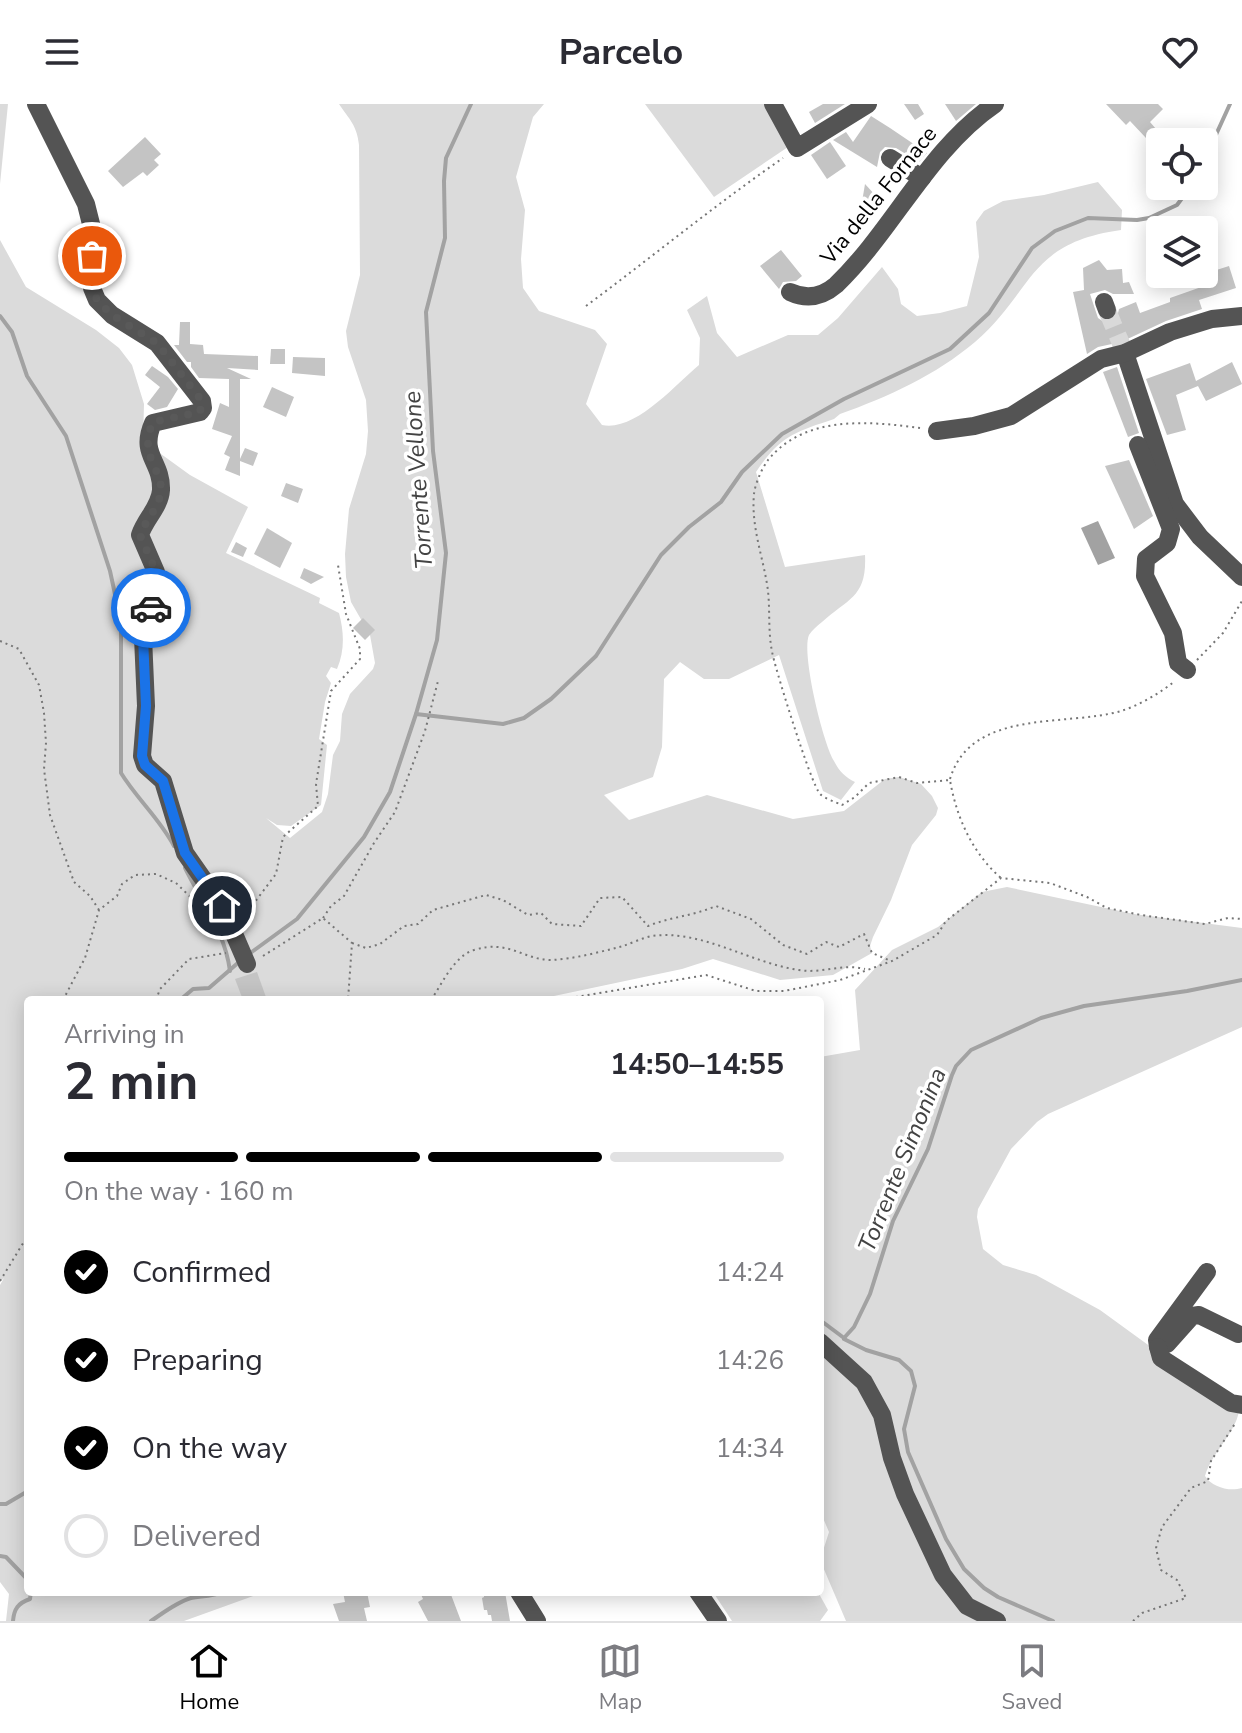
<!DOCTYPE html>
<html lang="en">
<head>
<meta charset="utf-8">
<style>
	body { margin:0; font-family:"Nunito Sans",sans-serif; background:#f7f7f7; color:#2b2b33; height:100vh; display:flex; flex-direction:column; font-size:30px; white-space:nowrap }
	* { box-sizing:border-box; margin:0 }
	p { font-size:26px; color:#7c7c81 }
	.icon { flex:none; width:44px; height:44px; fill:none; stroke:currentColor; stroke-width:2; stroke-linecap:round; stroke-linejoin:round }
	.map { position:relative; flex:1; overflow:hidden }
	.sheet { position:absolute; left:24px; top:892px; width:800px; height:600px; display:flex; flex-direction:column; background:#fff; border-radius:8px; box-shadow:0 4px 20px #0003 }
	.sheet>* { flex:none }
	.buttons { position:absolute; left:1146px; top:24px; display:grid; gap:16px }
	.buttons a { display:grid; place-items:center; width:72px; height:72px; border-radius:8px; background:#fff; box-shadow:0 4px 20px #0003; font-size:40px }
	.pin { position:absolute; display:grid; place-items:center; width:68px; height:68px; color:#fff; margin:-34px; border:4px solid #fff; border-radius:50%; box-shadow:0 2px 8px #0007 }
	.courier { position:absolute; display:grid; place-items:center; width:80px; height:80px; margin:-40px; border:6px solid #1a73e8; border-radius:50%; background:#fff; color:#222; box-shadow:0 2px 10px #0007 }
	.summary em { font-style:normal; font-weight:700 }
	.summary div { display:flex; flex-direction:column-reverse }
	.summary { display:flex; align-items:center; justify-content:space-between; height:136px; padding:0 40px }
	h1 { font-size:52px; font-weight:700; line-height:60px }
	.bar { display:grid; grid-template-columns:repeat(4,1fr); gap:12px 8px; align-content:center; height:96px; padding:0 40px }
	.bar i { height:10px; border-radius:6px; background:#e1e1e2 }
	.bar .current { background:#000 }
	.bar p { grid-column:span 4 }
	ol { padding:0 40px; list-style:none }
	li { display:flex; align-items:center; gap:24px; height:88px }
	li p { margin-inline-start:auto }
	li .icon { padding:8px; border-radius:50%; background:#000; color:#fff; stroke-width:4 }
	li:last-child { color:#7c7c81 }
	li i { width:44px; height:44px; border:4px solid #e1e1e2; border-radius:50% }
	header { display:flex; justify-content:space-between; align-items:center; height:104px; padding:0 40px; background:#fff; font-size:36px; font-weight:700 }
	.tabs { display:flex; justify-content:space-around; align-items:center; height:112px; border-top:2px solid #e1e1e2; background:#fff; font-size:22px; color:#7c7c81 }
	.tabs a { display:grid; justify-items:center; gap:4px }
	.tabs .current { color:#000 }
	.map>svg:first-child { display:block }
	.green { fill:#dbdbdb }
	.water { fill:#a2a2a2 }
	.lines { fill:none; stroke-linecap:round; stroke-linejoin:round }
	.stream { stroke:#a2a2a2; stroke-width:4 }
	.building { fill:#c4c4c4 }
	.minor-tunnel { stroke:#d9d9d9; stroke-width:18; stroke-dasharray:18 9; stroke-linecap:butt }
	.path { stroke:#767676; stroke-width:2; stroke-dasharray:2 4; stroke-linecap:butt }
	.minor { stroke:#545454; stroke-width:18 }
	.done { stroke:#595959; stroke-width:8; stroke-dasharray:0 14.4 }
	.route { stroke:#1a73e8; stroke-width:10 }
	.labels { text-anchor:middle; stroke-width:7; stroke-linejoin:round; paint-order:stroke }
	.street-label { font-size:22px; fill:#000; stroke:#fff }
	.water-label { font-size:24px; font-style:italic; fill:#434343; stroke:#fff }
</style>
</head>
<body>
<header><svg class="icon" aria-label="menu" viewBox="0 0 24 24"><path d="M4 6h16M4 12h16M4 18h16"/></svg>Parcelo<svg class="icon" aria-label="heart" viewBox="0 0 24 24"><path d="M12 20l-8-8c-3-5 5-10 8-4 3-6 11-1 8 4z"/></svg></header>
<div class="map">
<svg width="1242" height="1517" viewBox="0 0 1242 1517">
	<rect width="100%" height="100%" fill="#fff"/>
	<g class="green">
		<polygon points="0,0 8,0 0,80"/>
		<path d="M 339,0 L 544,0 L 533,13 L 516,73 L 525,106 L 521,155 L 523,184 L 539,207 L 595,226 L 607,240 L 586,300 L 602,321 C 635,328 675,281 699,261 L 700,234 L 687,206 L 707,192 L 717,229 L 737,253 L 788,231 L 818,231 L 838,214 L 882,163 L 898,185 L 901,200 L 917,212 L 940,209 L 967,202 L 979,153 L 976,118 L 984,107 L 1003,97 L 1044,91 L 1098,78 L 1122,106 L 1121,126 C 1027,139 1034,187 975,238 C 936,271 888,293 840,310 L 834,315 C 795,328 780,332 756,368 L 785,463 L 865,451 C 867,493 849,494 822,518 C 817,522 812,526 809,531 C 801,549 823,639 834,657 C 839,667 845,673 855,678 L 841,696 L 823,687 L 779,551 L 729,575 L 704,575 L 680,558 L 664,575 L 662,643 L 653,673 L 604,691 L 629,716 L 707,691 L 793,715 L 844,707 L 885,675 L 899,673 L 921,680 L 932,692 L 938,704 L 936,711 L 912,741 L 891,796 L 873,833 L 870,842 L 872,849 L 833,871 L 780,876 L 713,855 L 682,865 L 535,896 L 28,896 L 28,1488 L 264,1488 L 184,1517 L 6,1517 L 9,1490 L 0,1478 L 0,1181 L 4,1174 L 0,1178 L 0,136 L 26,183 L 96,226 L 119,244 L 132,261 L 144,300 L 143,337 L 190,371 L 248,403 L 226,449 L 320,494 L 319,499 L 339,509 C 344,528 345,546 337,565 L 331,563 L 326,572 L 331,579 L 325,598 L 319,635 L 327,641 L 321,701 L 291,722 L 277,721 L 266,714 L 290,734 L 322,708 L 328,690 L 333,651 L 340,637 L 342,610 L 350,590 L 373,565 L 375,559 L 370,531 L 351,498 L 346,473 L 345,450 L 349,405 L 366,350 L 368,327 L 366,296 L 348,243 L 346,227 L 360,171 L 359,41 C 357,21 349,15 339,0 Z"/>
		<polygon points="645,0 765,0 788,43 714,93"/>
		<path d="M 1007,783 L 1134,810 L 1242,824 L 1242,923 L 1048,1010 L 1037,1018 L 1011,1045 L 978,1105 L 977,1113 L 983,1145 L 1003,1161 L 1036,1171 L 1100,1206 L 1239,1307 C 1235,1330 1212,1348 1205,1372 C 1212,1383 1229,1388 1242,1384 L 1242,1517 L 846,1517 L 820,1456 L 829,1428 L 820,1407 L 820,953 L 860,946 L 855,886 L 892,846 L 938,823 L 982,788 Z"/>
		<polygon points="713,1488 818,1488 828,1506 820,1517 732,1517"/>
	</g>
	<polygon class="water" points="1098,417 1115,454 1098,461 1081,424"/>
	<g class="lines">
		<g class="stream">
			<polyline points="1204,57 1230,0"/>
			<path d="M 0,212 L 12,228 L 27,272 L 66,332 L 110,467 L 121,518 L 121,669 C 137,695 160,715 174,742"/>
			<polyline points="416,610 503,620 524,614 551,595 596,552 661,451 689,423 721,398 742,368 782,330 844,295 950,245 989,209 1032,144 1055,127 1088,114 1137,116 1149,114 1177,101 1191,82"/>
			<path d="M 185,764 C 202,799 225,828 230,867"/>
			<polyline points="249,850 297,815 364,733 390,688 416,610 437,536 446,449 433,347 426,208 445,134 444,77 446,54 471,0"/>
			<polyline points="180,896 193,885 209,884 239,858"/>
			<polyline points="820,1216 844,1234 854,1223 870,1190 893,1117 928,1045 952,971 956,962 971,946 1041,914 1084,902 1187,887 1242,876"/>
			<polyline points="844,1235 866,1246 899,1256 911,1267 915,1282 904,1325 908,1348 946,1435 964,1465 984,1484 998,1493 1053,1517"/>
			<polyline points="0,1400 6,1400 28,1387"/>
			<polyline points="0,1452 6,1453 28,1476"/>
			<path d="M 13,1517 C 14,1505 18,1499 30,1495 L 31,1488"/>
			<path d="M 151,1517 C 163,1509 177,1498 191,1494 C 203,1492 212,1492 224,1488"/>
		</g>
	</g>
	<g class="building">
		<polygon points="823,0 845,0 815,19 809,8"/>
		<polygon points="904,0 918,0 924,10 915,16"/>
		<polygon points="945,0 976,0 956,17"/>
		<polygon points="1106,0 1158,0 1163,5 1150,18 1156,25 1146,34 1130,17 1126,21"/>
		<polygon points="871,12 890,24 927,49 919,58 896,44 885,43 880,48 877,63 833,36 846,28 853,38"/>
		<polygon points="145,33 161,50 154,56 159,61 147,72 143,68 123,83 108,67"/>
		<polygon points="830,38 846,62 827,75 811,51"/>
		<polygon points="865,80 876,92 861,104"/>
		<polygon points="781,146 802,172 796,177 783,178 779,185 760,162"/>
		<polygon points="1099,156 1107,166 1122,165 1123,179 1129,178 1134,190 1113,190 1105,186 1090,190 1098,214 1104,218 1112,217 1117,213 1119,205 1136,198 1140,209 1170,198 1170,194 1207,181 1204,170 1229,162 1236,184 1199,196 1202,205 1166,217 1121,238 1098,243 1087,250 1073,188 1084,186 1083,164"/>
		<polygon points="180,218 190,218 190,240 203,241 204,250 258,252 258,266 227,264 251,275 240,275 240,355 245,344 258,349 253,362 240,357 240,372 225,366 230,353 224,350 232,332 212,325 220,299 229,303 229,275 199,274 191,263 191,258 187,258 174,241 179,241"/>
		<polygon points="271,245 285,245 285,260 270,260"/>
		<polygon points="293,253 325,254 325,272 292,269"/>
		<polygon points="1232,258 1242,280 1206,297 1198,282 1176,291 1186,326 1167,331 1146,275 1190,259 1196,277"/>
		<polygon points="152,262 168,273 178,285 167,303 155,306 147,300 160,283 145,271"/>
		<polygon points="1117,263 1139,329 1128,333 1103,268"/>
		<polygon points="272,283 294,293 286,313 263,303"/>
		<polygon points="1129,356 1153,412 1134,425 1105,362"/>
		<polygon points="286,379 303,385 298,399 281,392"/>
		<polygon points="267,424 292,439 280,464 254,450"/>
		<polygon points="236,438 247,444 243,453 231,448"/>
		<polygon points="304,464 324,473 311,480 300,474"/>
		<polygon points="363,514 375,526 365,536 353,524"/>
		<polygon points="257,868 267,896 243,896 235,875"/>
		<polygon points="343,1488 367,1488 370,1503 364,1504 367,1517 339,1517 333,1500 345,1498"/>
		<polygon points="420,1488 450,1488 461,1517 428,1517 418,1498 423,1495"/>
		<polygon points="505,1488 510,1517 492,1517 491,1511 488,1511 487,1506 484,1506 482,1494 484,1493 484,1490"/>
	</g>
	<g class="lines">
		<polyline class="minor-tunnel" points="1107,206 1125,249"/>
		<g class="path">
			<path d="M 586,202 C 652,153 715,101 783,54"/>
			<path d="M 920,324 C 868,317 805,311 768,356 C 762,364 755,380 754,390 C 751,421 762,450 767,480 C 771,503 767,528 773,552 C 777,570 811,680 820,690 C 825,695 836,698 842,701 L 855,693 L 869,679 L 899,673 L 917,679 L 950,676 C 956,712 972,749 1001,774"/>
			<polyline points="0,537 19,545 39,581 44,609 46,639 44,665 50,711 74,778 90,792 99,806"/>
			<polyline points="1197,556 1223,529 1242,497"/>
			<path d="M 950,675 C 971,604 1067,623 1121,607 C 1140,601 1160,589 1175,577"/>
			<polyline points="245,811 276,770 283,733 318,702 316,680 331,587 360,555 360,545 346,510 338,461"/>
			<polyline points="323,814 331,802 344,792 374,739 395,708 425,627 438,577"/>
			<path d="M 352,839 L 366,844 L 380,840 L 404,822 L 418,820 L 433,806 L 486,791 L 503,796 L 528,811 L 541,809 L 552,820 L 581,822 L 600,794 L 622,793 L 648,822 C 670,813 693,812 716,802 L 751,815 L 783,841 L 807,850 L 826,838 L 839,843 L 864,830 L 872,849 L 891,857"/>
			<polyline points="263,852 323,814 352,839 348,896"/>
			<polyline points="63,896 85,854 99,806 117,792 122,780 135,771 156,770 176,779 209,811"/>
			<polyline points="156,896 160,885 189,855 226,849"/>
			<path d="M 431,896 C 442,880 454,852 474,846 C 508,835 524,856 551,856 C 574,855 600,848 623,842 C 632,839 642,834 652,832 C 701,825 750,859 799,866 C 822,870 842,859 865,865"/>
			<polyline points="558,896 706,871 756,887 784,887 840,876 892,857 937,831 946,817 1001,774 1050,779 1087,793 1107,804 1141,811 1205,820 1228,814 1242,815"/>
			<polyline points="0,1177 28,1131"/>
			<polyline points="1133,1517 1142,1509 1186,1494 1177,1476 1161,1466 1156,1444 1162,1423 1191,1384 1208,1377 1211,1357 1236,1318"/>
		</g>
		<g class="minor">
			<path d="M 36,0 L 86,100 L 93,128 L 92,184 L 97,196 L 112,211 L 157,239 L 202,297 L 203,304 L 200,308 L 153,319 C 139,351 162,357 161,386 C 160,403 145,415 140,431 L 156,468 L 156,476 L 143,533 L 146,602 L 142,652 L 145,661 L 163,677 L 185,749 L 222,802 L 247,860"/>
			<polyline points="773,0 797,44 868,0"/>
			<polyline points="890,54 922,74"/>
			<path d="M 790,188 C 807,196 822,193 836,181 C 894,125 928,46 995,0"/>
			<polyline points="1104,198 1107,206"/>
			<polyline points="1125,249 1175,400 1200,433 1242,473"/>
			<polyline points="937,327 974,322 1011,312 1101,255 1125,249 1170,228 1212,215 1242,212"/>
			<polyline points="1138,341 1171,425 1167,439 1146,455 1145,472 1173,529 1178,559 1187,566"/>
			<polyline points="1207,1168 1157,1236 1158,1243 1167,1240 1192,1212 1199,1211 1238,1230"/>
			<polyline points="820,1238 864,1278 882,1311 892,1354 905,1390 943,1471 967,1502 997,1517"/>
			<polyline points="1158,1243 1161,1254 1231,1299 1242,1301"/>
			<polyline points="519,1488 537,1517"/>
			<polyline points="698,1488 718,1517"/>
		</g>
	</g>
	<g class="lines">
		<path class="done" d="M 92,152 L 92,184 L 97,196 L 112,211 L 157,239 L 202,297 L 200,308 L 158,317 L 151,321 C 150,327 148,335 148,341 C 148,355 160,369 161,384 C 161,402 146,415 140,431 L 156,468 L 151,504"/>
		<polyline class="route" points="151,504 143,533 146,602 142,652 145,661 163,677 185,749 222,802"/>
	</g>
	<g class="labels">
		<g class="street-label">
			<text transform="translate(878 91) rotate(-51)" y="8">Via della Fornace</text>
		</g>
		<g class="water-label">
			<text transform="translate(418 376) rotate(-94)" y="8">Torrente Vellone</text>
			<text transform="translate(902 1056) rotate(-68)" y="8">Torrente Simonina</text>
		</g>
	</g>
</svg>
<div class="buttons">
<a><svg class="icon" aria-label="locate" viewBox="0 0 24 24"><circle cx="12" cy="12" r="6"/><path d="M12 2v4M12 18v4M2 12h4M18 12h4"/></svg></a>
<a><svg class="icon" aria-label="layers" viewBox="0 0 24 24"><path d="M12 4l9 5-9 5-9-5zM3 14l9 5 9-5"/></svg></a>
</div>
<div class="pin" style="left:92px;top:152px;background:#ea580c"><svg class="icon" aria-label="bag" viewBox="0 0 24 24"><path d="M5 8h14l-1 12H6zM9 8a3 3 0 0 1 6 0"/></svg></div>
<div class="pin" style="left:222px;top:802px;background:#1f2937"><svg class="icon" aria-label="home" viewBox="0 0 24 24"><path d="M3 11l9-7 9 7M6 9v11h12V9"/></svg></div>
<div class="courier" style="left:151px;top:504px"><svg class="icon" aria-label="car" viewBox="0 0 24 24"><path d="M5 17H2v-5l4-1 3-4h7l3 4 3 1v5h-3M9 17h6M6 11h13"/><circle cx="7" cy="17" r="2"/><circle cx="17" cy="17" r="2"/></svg></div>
<section class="sheet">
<div class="summary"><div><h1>2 min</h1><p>Arriving in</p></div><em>14:50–14:55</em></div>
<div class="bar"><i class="current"></i><i class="current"></i><i class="current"></i><i></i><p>On the way · 160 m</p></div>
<ol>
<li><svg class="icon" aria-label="check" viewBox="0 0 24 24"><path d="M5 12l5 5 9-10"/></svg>Confirmed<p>14:24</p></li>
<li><svg class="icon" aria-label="check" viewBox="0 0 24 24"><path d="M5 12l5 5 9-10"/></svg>Preparing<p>14:26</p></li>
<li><svg class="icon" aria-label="check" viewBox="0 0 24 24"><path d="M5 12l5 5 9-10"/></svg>On the way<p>14:34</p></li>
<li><i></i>Delivered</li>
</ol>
</section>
</div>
<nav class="tabs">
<a class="current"><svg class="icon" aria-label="home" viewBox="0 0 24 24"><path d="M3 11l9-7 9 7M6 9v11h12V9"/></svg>Home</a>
<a><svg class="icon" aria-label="map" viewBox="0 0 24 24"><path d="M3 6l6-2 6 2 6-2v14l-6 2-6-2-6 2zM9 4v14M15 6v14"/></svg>Map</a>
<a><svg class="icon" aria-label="saved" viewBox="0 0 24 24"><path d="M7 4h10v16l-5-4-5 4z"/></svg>Saved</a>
</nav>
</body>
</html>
